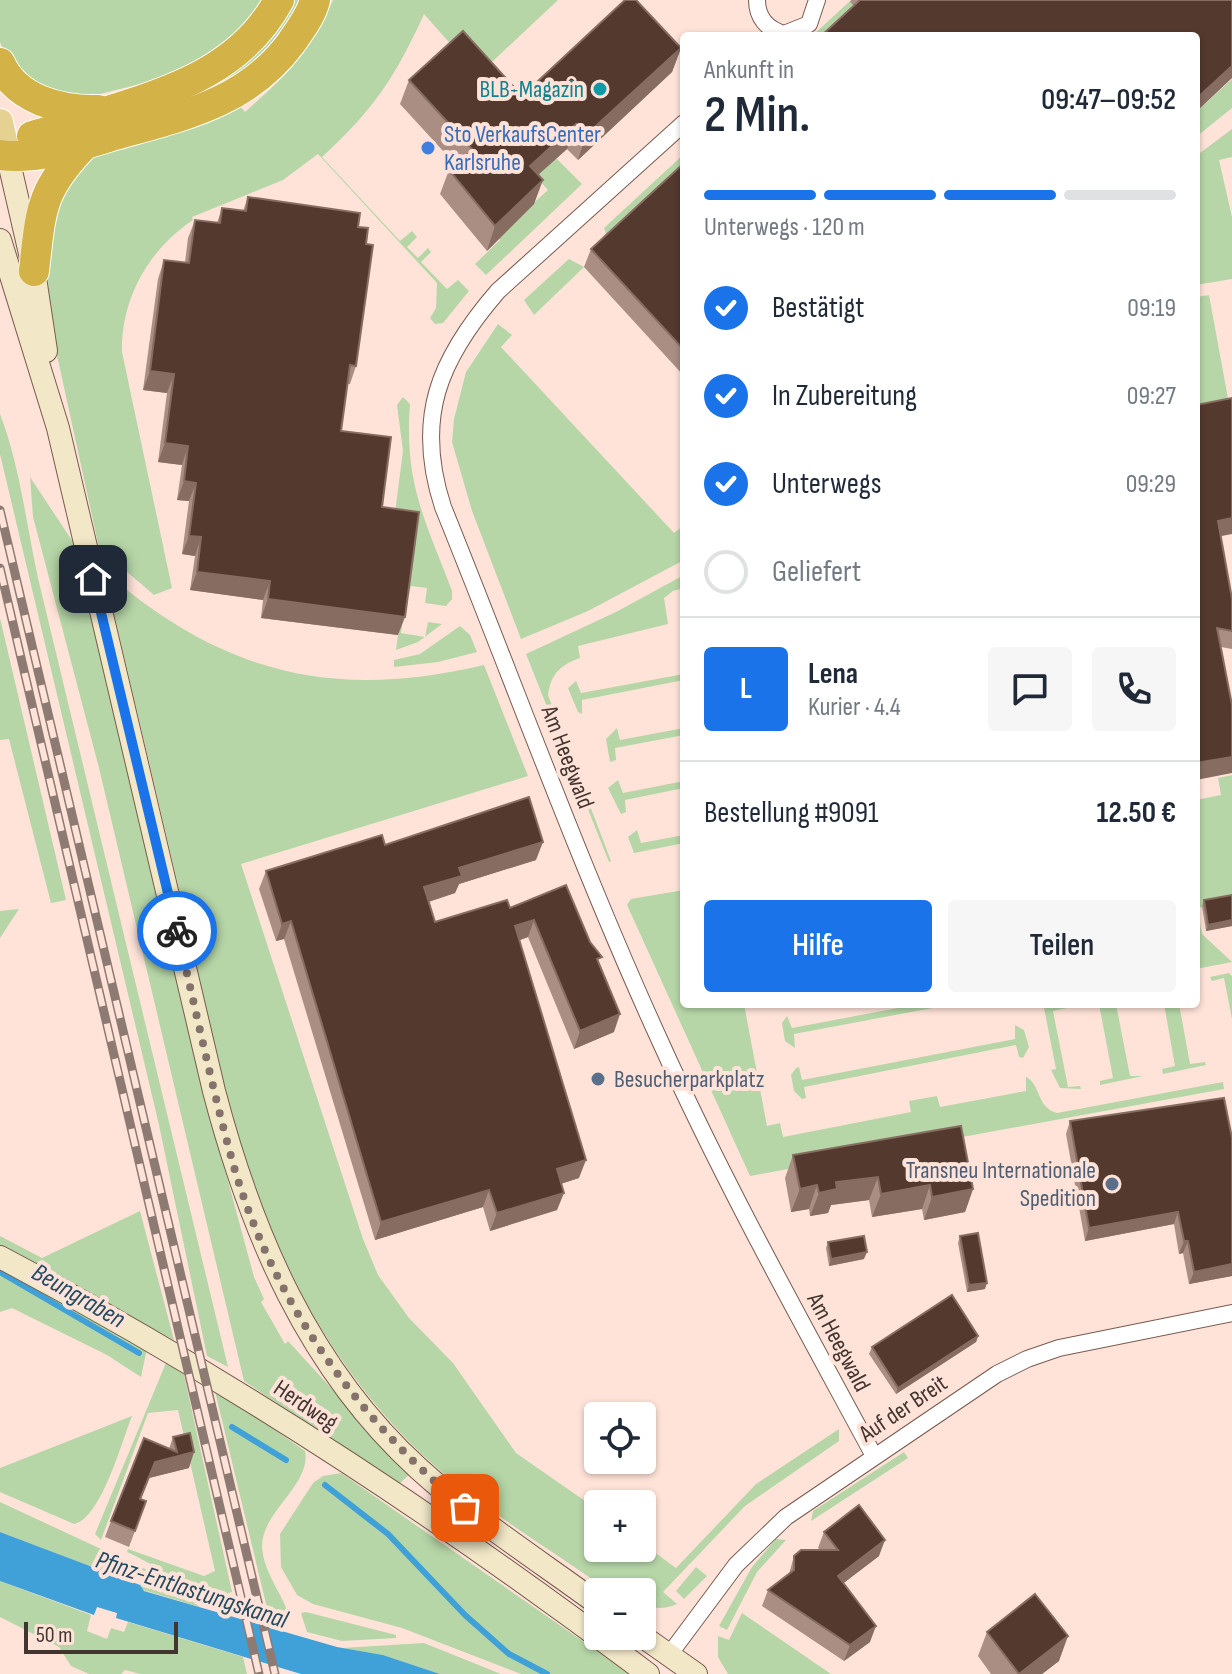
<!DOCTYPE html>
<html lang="de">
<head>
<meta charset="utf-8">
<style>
	body { margin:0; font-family:"Sofia Sans Condensed",sans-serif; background:#f6f6f7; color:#1f2937; height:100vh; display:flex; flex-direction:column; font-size:30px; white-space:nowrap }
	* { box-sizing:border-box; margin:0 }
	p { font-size:26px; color:#747a83 }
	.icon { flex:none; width:44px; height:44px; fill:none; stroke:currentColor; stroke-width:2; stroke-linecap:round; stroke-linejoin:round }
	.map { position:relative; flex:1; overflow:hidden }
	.panel { position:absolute; left:680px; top:32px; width:520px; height:976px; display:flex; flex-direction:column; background:#fff; border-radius:8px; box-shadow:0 2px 6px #0004 }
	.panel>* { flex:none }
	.tools { position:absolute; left:584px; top:1402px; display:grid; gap:16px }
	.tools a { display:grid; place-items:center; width:72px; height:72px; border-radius:8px; background:#fff; box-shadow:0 2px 6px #0004; font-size:40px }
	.scale { position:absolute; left:24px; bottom:20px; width:154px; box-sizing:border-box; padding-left:8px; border:4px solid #423530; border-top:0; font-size:22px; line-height:28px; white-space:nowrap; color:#423530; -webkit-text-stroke:6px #ffe3d8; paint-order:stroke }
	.pin { position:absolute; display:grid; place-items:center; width:68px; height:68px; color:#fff; margin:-34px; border-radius:16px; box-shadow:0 4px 12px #0006 }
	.courier { position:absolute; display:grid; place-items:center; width:80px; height:80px; margin:-40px; border:6px solid #1a73e8; border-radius:50%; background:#fff; color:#222; box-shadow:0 2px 10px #0007 }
	.head em { font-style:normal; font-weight:600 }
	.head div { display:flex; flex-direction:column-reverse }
	.head { display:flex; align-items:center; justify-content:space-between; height:136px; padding:0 24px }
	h1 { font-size:52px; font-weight:600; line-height:60px }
	.bar { display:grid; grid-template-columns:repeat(4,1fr); gap:12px 8px; align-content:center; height:96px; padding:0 24px }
	.bar i { height:10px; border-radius:6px; background:#e0e1e3 }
	.bar .on { background:#1a73e8 }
	.bar p { grid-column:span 4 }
	.line { display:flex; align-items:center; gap:20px; padding:0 24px; border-top:2px solid #e0e1e3 }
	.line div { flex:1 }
	.round { display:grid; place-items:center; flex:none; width:84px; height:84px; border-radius:8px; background:#f6f6f7 }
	ol { padding:0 24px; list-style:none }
	li { display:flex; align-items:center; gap:24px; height:88px }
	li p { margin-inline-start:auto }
	li .icon { padding:8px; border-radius:50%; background:#1a73e8; color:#fff; stroke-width:4 }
	li:last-child { color:#747a83 }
	li i { width:44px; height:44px; border:4px solid #e0e1e3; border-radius:50% }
	.cta { display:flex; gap:16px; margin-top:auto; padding:16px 24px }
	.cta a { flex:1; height:92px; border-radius:8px; background:#1a73e8; color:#fff; font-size:32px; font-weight:600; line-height:92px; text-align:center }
	.cta a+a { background:#f6f6f7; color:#1f2937 }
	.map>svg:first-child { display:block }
	.green { fill:#b6d6a7 }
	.water { fill:#40a1d8 }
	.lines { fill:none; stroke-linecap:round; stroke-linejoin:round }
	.stream { stroke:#40a1d8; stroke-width:6 }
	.street-casing { stroke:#785b4f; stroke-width:18 }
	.secondary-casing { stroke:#785b4f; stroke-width:24 }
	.primary-casing { stroke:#fff; stroke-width:28 }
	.highway-casing { stroke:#fff; stroke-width:32 }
	.street { stroke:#fff; stroke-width:16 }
	.secondary { stroke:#f2e8c8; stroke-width:22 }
	.primary { stroke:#e5d191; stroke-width:26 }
	.highway { stroke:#d3b247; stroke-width:30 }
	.rail-casing { stroke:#8d7a72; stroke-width:9 }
	.rail { stroke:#ffe3d8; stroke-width:6; stroke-dasharray:18; stroke-linecap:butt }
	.wall { fill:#aa8e83 }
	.shaded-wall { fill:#876c61 }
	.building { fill:#54392e; stroke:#876c61; stroke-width:2 }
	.done { stroke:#84726b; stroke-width:8; stroke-dasharray:0 14.4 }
	.route { stroke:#1a73e8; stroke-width:10 }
	.culture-dot { fill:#0f9aa8; stroke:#ffe3d8; stroke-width:3 }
	.shop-dot { fill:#3f7fe0; stroke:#ffe3d8; stroke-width:3 }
	.service-dot { fill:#5c6f8a; stroke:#ffe3d8; stroke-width:3 }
	.labels { text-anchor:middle; stroke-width:8; stroke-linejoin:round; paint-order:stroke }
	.culture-label { font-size:24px; fill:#0d838f; stroke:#ffe3d8; text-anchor:end }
	.shop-label { font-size:24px; fill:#366cbe; stroke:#ffe3d8; text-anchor:start }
	.street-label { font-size:24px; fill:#423530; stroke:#ffe3d8 }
	.service-label { font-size:24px; fill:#4e5e75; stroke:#ffe3d8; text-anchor:start }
	.water-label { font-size:26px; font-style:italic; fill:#224a62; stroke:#ffe3d8 }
</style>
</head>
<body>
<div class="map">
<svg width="1232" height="1674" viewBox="0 0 1232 1674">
	<rect width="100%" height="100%" fill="#ffe3d8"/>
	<g class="green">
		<polygon points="0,0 268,0 230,43 172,76 76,100 59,98 10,65 0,42"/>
		<path d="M 293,0 L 306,0 L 270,55 L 208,99 L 179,102 C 238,73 253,49 293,0 Z"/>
		<path d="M 333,0 L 558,0 L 478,75 L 424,14 C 395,78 374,109 322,157 L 400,241 L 412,231 L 417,237 L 407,247 L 418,258 L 428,248 L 431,252 L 421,262 L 447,289 L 458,280 L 469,291 L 443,323 L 435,324 L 430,318 L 436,308 L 437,283 L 318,154 L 283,180 L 192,217 L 193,220 C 148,250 121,299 122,352 L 172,588 L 154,595 L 99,548 L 50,323 L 46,237 L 54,201 L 77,169 L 103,152 L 208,123 L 240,106 L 245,112 C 287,75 310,52 333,0 Z"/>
		<polygon points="850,1 860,12 834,36 812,36"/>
		<polygon points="1232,79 1232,108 1196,137 1196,112"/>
		<polygon points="1232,129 1232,157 1219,160 1232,217 1232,279 1196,285 1196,156"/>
		<polygon points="684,154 684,175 610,244 604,228"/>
		<polygon points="556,158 582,184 486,275 475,264 500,240 497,236 548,190 536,177"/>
		<polygon points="569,259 584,267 534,315 524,300"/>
		<polygon points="1209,295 1231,415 1196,422 1196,297"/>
		<polygon points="498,324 512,335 501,347 674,533 684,525 684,560 588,611 521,639 472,511 452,442 454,419 466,372"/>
		<path d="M 403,397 L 410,404 C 404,484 425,519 452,591 L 452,599 L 446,606 L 425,603 L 427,588 L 411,586 L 409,594 L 403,593 L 393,528 L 403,451 L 397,405 Z"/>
		<path d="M 0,414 C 20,466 26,523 38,578 L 228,1367 L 207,1356 L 159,1125 L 0,454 Z"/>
		<polygon points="30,477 75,545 202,1085 254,1277 264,1299 261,1302 285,1344 288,1341 410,1474 398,1485 244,1381 99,768 33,517"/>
		<path d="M 104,571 C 222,673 332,701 484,665 L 528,776 L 241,864 L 363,1239 L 378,1275 L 409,1318 L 453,1363 L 516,1453 L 598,1510 L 598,1548 L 642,1548 L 642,1543 L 676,1568 L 756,1484 L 839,1429 L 839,1441 L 745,1506 L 663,1592 L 677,1604 C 666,1609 653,1609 642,1605 L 642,1592 L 613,1592 L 602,1586 C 532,1537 454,1492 397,1429 C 256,1275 227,1101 183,906 C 157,794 130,683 104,571 Z"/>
		<path d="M 684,575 L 684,588 L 673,591 L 664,598 L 668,624 L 578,646 L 580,658 C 560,665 551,674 548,695 L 611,861 L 609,862 L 526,654 L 616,612 Z"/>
		<polygon points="0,618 66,900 51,903 9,739 0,740"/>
		<polygon points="400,619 403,619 401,633 425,637 428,622 442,624 418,642 396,650"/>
		<polygon points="460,626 470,635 477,652 438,662 394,667 394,660 420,654"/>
		<polygon points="684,674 684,680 582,700 582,714 578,712 568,688 576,681 581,693"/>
		<polygon points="617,728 620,740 684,728 684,735 615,748 616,760 610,762 606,739"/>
		<polygon points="1232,775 1232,901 1197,908 1202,934 1232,962 1196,969 1196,800 1221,795 1218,778"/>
		<polygon points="618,780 623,793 684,781 684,788 625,800 626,812 621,814 608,788"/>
		<polygon points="637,830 641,843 684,835 684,843 634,853 628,837"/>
		<path d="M 684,890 L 684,1004 L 744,1004 L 767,1126 L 780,1123 L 783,1137 L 911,1112 L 909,1101 L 937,1096 L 940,1107 L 1026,1091 L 1026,1077 C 1041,1084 1036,1107 1057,1113 L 1223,1082 L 1224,1089 L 750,1176 L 627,905 L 631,899 Z"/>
		<polygon points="19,909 0,938 0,911"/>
		<polygon points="1229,973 1232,976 1232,1019 1224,978 1212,981 1210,977"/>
		<polygon points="919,1004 954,1004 794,1034 795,1048 785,1041 782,1023 787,1016 792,1028"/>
		<polygon points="1066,1004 1067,1008 1053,1011 1068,1087 1080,1086 1081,1089 1060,1088 1051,1070 1056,1069 1044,1008"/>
		<polygon points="1099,1004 1116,1004 1130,1076 1143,1076 1100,1085 1100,1081 1113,1078"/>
		<polygon points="1164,1004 1179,1004 1190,1064 1205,1062 1206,1065 1163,1074 1162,1069 1175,1066"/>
		<polygon points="1015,1025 1024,1030 1029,1047 1023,1058 1019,1057 1016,1045 804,1087 806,1098 802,1099 794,1091 791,1075 796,1068 799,1067 802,1080 1015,1039"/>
		<polygon points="140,1211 174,1340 0,1245 0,1236 42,1258"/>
		<polygon points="0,1265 147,1348 141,1377 107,1355 12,1308 0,1312"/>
		<path d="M 168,1358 L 182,1366 L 232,1592 L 228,1593 L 231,1608 C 193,1595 164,1569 127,1552 L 128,1549 L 204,1576 L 215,1571 L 178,1410 L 148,1413 L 101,1540 L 95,1534 Z"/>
		<path d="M 214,1387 L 305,1451 C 311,1480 272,1506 264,1534 C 256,1558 276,1585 285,1605 C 289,1614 283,1612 285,1622 L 271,1613 L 266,1604 Z"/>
		<path d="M 132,1416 C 122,1441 101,1519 74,1524 L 0,1492 L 0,1468 Z"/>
		<polygon points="904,1452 908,1458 811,1521 813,1511"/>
		<polygon points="341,1473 630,1674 521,1674 402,1628 313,1604 297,1595 281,1567 280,1534 313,1483 323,1476"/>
		<polygon points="0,1502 114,1555 108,1573 0,1532"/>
		<polygon points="776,1539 786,1540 757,1572 727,1630 719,1626 752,1567"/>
		<polygon points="130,1561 162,1578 200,1607 143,1590 140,1585 143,1577 127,1570"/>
		<polygon points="696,1567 707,1576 684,1599 676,1591"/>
		<polygon points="0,1581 91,1615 87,1631 107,1639 111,1628 124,1632 128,1622 243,1657 247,1674 140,1674 125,1670 121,1674 89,1674 71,1666 59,1647 0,1617"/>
		<polygon points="306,1612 396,1635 396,1638 342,1641 307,1632 301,1613"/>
		<polygon points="742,1613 831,1674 728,1674 718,1657 718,1636 729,1640"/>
		<polygon points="424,1643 501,1674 440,1674 383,1655 342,1648"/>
	</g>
	<polygon class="water" points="0,1532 140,1585 144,1591 337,1647 383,1655 440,1674 301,1674 116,1618 117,1613 97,1607 94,1615 0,1581"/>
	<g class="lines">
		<g class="stream">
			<polyline points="0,1272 139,1353"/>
			<polyline points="232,1427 286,1460"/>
			<polyline points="325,1485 388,1534 465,1615 509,1654 547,1674"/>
		</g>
		<defs>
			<g id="street">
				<path d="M 757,0 C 757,18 767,29 784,34 L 809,24 L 817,0"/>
				<path d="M 684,123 L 498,291 C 439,359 414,418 443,507 C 515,685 580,866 660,1041 C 724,1183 800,1319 874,1456"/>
				<polyline points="669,1655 736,1565 786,1517 997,1374 1027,1359 1059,1348 1232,1313"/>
			</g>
			<g id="secondary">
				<polyline points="5,145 34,271 46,351"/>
				<path d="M 0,240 L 58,428 L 214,1091 C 251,1232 308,1368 419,1469 C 474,1519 538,1560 598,1604"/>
				<path d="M 0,1257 C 227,1377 443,1519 648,1674"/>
				<polyline points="642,1636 696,1674"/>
			</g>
			<polyline id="primary" points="0,122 5,145"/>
			<g id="highway">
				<path d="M 0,63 C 16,100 61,111 98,110"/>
				<path d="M 32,136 C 61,129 87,118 114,109 C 180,89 245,64 279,0"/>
				<path d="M 0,155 C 37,160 79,146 115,135 C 182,116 247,103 291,43 C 300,30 311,16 315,0"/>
				<path d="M 34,271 C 41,209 40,190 85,144"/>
			</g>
		</defs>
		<use href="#street" class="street-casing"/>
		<use href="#secondary" class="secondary-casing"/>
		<use href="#primary" class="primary-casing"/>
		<use href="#highway" class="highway-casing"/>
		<use href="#street" class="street"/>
		<use href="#secondary" class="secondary"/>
		<use href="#primary" class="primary"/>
		<use href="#highway" class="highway"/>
		<defs>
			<g id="rail">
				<polyline points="0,510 275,1674"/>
				<polyline points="0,568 259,1674"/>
			</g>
		</defs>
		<use href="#rail" class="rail-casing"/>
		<use href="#rail" class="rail"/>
	</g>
	<g class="wall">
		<polygon points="851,0 1232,0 854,6 850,2"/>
		<polygon points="681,48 672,72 578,160 567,149 538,175 534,204 487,251 440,194 449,170 455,164 400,104 409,80 522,96"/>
		<polygon points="684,163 684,376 584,267 591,249"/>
		<polygon points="248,197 358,227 356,366 350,384 347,384 341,431 382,507 398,635 261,618 263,600 190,590 195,556 182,554 189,501 177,500 182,465 158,462 167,393 143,390 158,279 164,260 185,263 188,238 195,220 217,223 222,208 243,211"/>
		<polygon points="1221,536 1232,599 1232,649 1221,647 1196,780"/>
		<polygon points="385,845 536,860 459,884 455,893 429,902 435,922 510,908 566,885 600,965 614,1032 574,1049 528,937 520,940 579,1178 561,1184 557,1210 490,1231 483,1207 375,1240 284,939 276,941 259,889 266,871"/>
		<polygon points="1232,895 1232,926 1206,931 1202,906 1204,900"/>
		<polygon points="1070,1121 1232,1138 1232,1276 1189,1284 1183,1253 1179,1254 1174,1224 1085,1241 1066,1134"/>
		<polygon points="793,1155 973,1189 965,1212 924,1220 922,1209 872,1217 869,1200 831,1205 828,1213 810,1216 809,1209 791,1212 785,1178"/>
		<polygon points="960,1236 985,1289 967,1292 958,1243"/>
		<polygon points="828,1242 864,1259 829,1266 826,1248"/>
		<polygon points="978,1336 976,1342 896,1394 869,1354 872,1347"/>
		<polygon points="173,1437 189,1468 149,1478 141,1499 146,1501 129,1547 105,1537 111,1521 169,1449"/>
		<polygon points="824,1532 879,1556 843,1583 870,1642 844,1661 762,1606 768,1590 789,1574 794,1556 820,1550 818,1548"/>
		<polygon points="987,1632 1059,1661 1042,1674 991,1674 978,1656"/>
	</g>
	<g class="shaded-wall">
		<polygon points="681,48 672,72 578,160 586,135"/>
		<polygon points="1232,66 1232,78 1196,112 1196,99"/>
		<polygon points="576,124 567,149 521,190 530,166"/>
		<polygon points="543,180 534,204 487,251 495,226"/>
		<polygon points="150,371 174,374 167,393 143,390"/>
		<polygon points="165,443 188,446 182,465 158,462"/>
		<polygon points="184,481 196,483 189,501 177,500"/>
		<polygon points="1232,518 1232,534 1211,538 1218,521"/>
		<polygon points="189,536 201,537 195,556 182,554"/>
		<polygon points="197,572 270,581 263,600 190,590"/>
		<polygon points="268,599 405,617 398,635 261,618"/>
		<polygon points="1232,757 1232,773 1196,780 1196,763"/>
		<polygon points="543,842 536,860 459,884 455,893 418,905 424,887 459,868"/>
		<polygon points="534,920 528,937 509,944 515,926"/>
		<polygon points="1232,920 1232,926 1206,931 1208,925"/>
		<polygon points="291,921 284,939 276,941 282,924"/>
		<polygon points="620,1014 614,1032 574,1049 580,1031"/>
		<polygon points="586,1160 579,1178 550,1187 557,1169"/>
		<polygon points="878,1177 869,1200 831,1205 828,1213 810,1216 819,1193 836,1182"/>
		<polygon points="817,1185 809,1209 791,1212 800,1189"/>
		<polygon points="930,1185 922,1209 872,1217 881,1194"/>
		<polygon points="973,1189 965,1212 924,1220 932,1197"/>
		<polygon points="489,1190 483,1207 375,1240 381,1222"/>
		<polygon points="564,1193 557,1210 490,1231 497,1213"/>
		<polygon points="1178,1212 1174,1224 1085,1241 1089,1228"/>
		<polygon points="1184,1241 1188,1241 1183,1253 1179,1254"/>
		<polygon points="867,1252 864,1259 829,1266 831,1259"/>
		<polygon points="1232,1264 1232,1276 1189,1284 1194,1272"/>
		<polygon points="987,1283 985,1289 967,1292 969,1285"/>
		<polygon points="978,1336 976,1342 896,1394 898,1388"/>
		<polygon points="194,1452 189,1468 149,1478 134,1515 155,1462"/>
		<polygon points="885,1540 879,1556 832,1592 838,1576"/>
		<polygon points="876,1626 870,1642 844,1661 850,1645"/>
		<polygon points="1068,1636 1059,1661 1042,1674 1019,1674"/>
	</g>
	<g class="building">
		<polygon points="625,0 636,0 681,48 586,135 576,124 530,166 543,180 495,226 449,170 473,150 409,80 463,31 522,96"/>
		<polygon points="860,0 1232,0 1232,66 1196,99 1196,36 821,36"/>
		<polygon points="684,163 684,350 591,249"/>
		<polygon points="248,197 360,213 358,227 368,228 366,244 373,245 356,366 350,365 341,431 391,437 382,507 419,512 405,617 268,599 270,581 197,572 201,537 189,536 196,483 184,481 188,446 165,443 174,374 150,371 164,260 189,263 195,220 220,223 222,208 246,211"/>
		<polygon points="1232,398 1232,518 1218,521 1232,599 1232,631 1217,628 1232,705 1232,757 1196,763 1196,405"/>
		<polygon points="529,797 543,842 459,868 462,876 424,887 435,922 507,900 510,908 566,885 590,942 602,957 597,959 620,1014 580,1031 534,920 515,926 586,1160 557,1169 564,1193 497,1213 489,1190 381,1222 291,921 282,924 266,871 382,835 385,845"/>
		<polygon points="1232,895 1232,920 1208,925 1204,900"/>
		<polygon points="1224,1098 1232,1138 1232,1264 1194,1272 1188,1241 1184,1241 1178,1212 1089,1228 1070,1121"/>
		<polygon points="961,1126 973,1189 932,1197 930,1185 881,1194 878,1177 836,1182 837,1189 819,1193 817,1185 800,1189 793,1155"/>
		<polygon points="978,1233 987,1283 969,1285 960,1236"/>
		<polygon points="864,1236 867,1252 831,1259 828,1242"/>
		<polygon points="952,1295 978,1336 898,1388 872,1347"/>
		<polygon points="190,1433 194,1452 155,1462 140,1499 146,1501 135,1531 111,1521 144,1438 177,1452 173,1437"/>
		<polygon points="859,1505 885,1540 838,1576 876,1626 850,1645 768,1590 794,1570 794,1556 801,1550 838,1550 824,1532"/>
		<polygon points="1035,1594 1068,1636 1019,1674 987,1632"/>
	</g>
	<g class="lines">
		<path class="done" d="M 177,931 C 196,1010 212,1089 234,1167 C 274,1303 357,1418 465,1508"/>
		<polyline class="route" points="93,579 177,931"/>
	</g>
	<circle class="culture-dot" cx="600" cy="89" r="8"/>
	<circle class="shop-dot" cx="428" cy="148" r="8"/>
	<g class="service-dot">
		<circle cx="598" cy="1079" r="8"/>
		<circle cx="1112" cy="1184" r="8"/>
	</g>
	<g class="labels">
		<g class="culture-label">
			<text x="584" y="97">BLB-Magazin</text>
		</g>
		<g class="shop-label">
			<text x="444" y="142">Sto VerkaufsCenter<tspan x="444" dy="28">Karlsruhe</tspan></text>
		</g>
		<g class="street-label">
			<text transform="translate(568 757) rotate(69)" y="8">Am Heegwald</text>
			<text transform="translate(839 1342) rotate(62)" y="8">Am Heegwald</text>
			<text transform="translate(306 1405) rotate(34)" y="8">Herdweg</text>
			<text transform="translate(903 1408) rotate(-34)" y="8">Auf der Breit</text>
		</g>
		<g class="service-label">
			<text x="614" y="1087">Besucherparkplatz</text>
			<text x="1096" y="1178" text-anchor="end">Transneu Internationale<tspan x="1096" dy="28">Spedition</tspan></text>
		</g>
		<g class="water-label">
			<text transform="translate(79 1295) rotate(30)" y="9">Beungraben</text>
			<text transform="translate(192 1589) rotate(18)" y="9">Pfinz-Entlastungskanal</text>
		</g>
	</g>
</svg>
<div class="tools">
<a><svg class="icon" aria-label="locate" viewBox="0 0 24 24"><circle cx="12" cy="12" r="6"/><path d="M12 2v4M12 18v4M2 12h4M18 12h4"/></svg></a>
<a>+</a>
<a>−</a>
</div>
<div class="scale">50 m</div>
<div class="pin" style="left:465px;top:1508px;background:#ea580c"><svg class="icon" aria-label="bag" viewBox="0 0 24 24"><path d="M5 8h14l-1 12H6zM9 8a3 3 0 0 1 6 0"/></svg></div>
<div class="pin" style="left:93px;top:579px;background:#1f2937"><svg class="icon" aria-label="home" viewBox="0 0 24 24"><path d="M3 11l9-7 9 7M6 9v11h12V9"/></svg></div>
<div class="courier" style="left:177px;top:931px"><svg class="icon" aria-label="bike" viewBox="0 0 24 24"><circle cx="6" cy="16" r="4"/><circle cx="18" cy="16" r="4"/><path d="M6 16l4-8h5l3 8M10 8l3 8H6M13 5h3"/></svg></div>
<section class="panel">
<div class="head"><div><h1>2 Min.</h1><p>Ankunft in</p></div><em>09:47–09:52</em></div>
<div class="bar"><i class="on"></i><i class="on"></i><i class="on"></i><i></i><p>Unterwegs · 120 m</p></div>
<ol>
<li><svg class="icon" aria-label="check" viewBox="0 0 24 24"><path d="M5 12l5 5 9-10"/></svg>Bestätigt<p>09:19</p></li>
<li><svg class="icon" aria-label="check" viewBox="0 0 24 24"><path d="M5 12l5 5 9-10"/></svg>In Zubereitung<p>09:27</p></li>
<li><svg class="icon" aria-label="check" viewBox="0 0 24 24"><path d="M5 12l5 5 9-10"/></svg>Unterwegs<p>09:29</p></li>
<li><i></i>Geliefert</li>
</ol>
<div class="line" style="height:144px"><b class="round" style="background:#1a73e8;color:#fff">L</b><div><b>Lena</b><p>Kurier · 4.4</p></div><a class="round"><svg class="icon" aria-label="chat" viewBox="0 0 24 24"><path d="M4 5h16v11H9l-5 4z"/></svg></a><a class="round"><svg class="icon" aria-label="phone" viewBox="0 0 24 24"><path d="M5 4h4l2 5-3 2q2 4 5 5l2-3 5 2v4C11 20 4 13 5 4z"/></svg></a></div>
<div class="line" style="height:104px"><div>Bestellung #9091</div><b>12.50 €</b></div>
<div class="cta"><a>Hilfe</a><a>Teilen</a></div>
</section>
</div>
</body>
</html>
